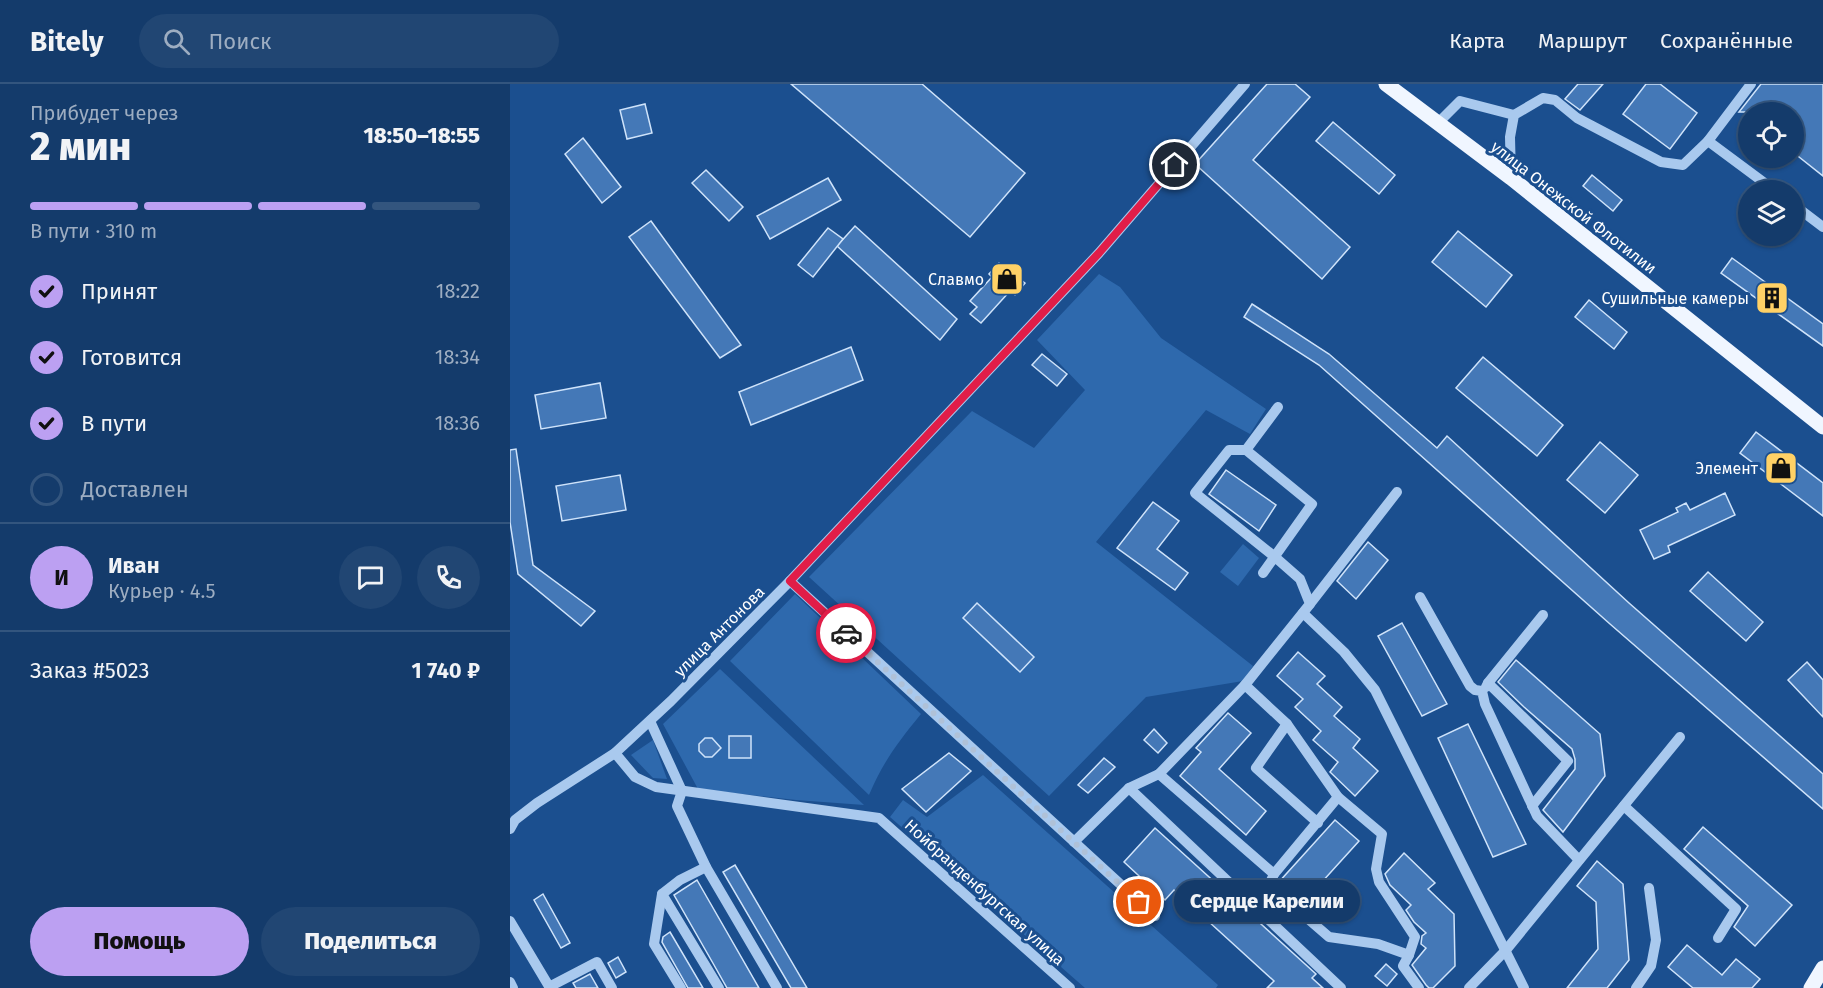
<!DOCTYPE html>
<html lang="ru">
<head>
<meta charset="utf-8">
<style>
	body { margin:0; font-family:"Fira Sans",sans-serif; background:#214673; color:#f1f3f6; height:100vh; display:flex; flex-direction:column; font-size:22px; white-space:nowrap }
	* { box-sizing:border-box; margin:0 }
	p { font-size:20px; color:#9dadc1 }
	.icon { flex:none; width:33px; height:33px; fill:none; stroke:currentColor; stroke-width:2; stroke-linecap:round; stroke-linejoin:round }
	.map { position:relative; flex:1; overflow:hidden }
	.sheet { display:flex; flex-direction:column; background:#143b6b; width:510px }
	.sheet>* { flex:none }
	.buttons { position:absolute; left:1228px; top:18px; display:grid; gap:12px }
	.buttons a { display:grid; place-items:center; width:66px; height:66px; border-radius:50%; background:#143b6b; box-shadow:0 2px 4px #0004,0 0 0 2px #33557e; font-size:30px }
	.pin { position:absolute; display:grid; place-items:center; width:51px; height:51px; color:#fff; margin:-26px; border:3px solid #fff; border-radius:50%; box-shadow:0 2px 6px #0007 }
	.courier { position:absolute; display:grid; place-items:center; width:60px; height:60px; margin:-30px; border:4px solid #e11d48; border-radius:50%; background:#fff; color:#222; box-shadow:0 2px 8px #0007 }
	.bubble { position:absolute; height:42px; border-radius:21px; background:#143b6b; box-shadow:0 2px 4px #0004,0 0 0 2px #33557e; font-size:20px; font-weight:800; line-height:42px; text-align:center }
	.summary em { font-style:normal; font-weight:800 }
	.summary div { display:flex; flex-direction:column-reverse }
	.summary { display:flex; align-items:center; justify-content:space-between; height:102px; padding:0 30px }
	h1 { font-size:39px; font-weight:800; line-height:45px }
	.bar { display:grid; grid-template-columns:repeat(4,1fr); gap:9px 6px; align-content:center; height:72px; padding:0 30px }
	.bar i { height:8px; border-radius:4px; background:#33557e }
	.bar .on { background:#bca0f2 }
	.bar p { grid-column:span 4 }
	.line { display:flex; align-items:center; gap:15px; padding:0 30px; border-top:2px solid #33557e }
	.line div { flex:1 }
	.round { display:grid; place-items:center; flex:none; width:63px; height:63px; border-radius:32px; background:#214673 }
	ol { padding:0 30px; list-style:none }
	li { display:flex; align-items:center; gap:18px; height:66px }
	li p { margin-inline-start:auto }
	li .icon { padding:6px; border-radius:50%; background:#bca0f2; color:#111; stroke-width:4 }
	li:last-child { color:#9dadc1 }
	li i { width:33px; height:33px; border:3px solid #33557e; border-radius:50% }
	.button { display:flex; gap:12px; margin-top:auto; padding:12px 30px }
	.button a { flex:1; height:69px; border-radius:36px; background:#bca0f2; color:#111; font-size:24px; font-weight:800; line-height:69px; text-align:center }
	.button a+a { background:#214673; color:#f1f3f6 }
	header { display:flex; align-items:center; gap:36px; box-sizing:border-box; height:84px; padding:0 30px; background:#143b6b; border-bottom:2px solid #33557e }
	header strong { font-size:28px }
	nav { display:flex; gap:33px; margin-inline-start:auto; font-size:21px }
	.search { width:420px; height:54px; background:#214673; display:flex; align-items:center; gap:15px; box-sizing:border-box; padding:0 21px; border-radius:33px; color:#9dadc1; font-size:22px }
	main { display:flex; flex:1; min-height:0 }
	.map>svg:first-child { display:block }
	.green { fill:#2e69ad }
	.building { fill:#4478b7; stroke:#cfe3fa; stroke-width:1.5 }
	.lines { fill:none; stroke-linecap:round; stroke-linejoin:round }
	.minor { stroke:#a9c9ee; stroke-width:10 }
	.major { stroke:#f0f6ff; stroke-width:15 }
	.done { stroke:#afc1d8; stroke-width:6; stroke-dasharray:0 10.8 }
	.route { stroke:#e11d48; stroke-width:8 }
	.labels { text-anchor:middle; stroke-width:6; stroke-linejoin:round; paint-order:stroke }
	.street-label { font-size:16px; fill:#fff; stroke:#1b4f8f }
	.poi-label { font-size:16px; fill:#fff; stroke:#1b4f8f; text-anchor:end }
</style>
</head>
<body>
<header>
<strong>Bitely</strong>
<div class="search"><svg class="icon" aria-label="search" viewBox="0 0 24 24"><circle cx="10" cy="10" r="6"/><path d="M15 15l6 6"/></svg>Поиск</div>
<nav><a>Карта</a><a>Маршрут</a><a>Сохранённые</a></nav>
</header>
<main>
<section class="sheet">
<div class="summary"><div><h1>2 мин</h1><p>Прибудет через</p></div><em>18:50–18:55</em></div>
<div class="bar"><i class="on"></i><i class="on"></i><i class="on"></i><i></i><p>В пути · 310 m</p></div>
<ol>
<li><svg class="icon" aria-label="check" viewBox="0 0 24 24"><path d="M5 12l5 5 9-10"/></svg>Принят<p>18:22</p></li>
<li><svg class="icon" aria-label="check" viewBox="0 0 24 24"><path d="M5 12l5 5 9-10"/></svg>Готовится<p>18:34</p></li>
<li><svg class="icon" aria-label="check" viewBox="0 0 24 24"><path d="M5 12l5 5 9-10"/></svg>В пути<p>18:36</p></li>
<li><i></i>Доставлен</li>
</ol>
<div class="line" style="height:108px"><b class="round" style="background:#bca0f2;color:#111">И</b><div><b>Иван</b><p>Курьер · 4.5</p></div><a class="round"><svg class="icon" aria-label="chat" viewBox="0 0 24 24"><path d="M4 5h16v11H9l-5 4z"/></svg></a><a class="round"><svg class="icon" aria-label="phone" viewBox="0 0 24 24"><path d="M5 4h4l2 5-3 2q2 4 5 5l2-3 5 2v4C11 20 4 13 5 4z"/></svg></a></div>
<div class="line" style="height:78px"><div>Заказ #5023</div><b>1 740 ₽</b></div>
<div class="button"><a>Помощь</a><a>Поделиться</a></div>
</section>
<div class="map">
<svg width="1313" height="904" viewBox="0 0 1313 904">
	<rect width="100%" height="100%" fill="#1b4f8f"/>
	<g class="green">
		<polygon points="589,190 610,203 651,254 756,325 740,350 696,326 586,458 743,582 733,597 636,613 539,712 299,493 462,327 524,364 575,306 527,256"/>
		<polygon points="733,460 749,474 728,502 710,488"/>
		<path d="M 285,510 L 411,630 C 388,658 373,678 359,711 L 220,577 Z"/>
		<polygon points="210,585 354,721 286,716 188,705 153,640"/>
		<polygon points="143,656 157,695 143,694 121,671"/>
		<polygon points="473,691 708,901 706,904 575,904 380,733 393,716 417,733"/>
	</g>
	<g class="building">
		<polygon points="281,0 412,0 515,89 460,153"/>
		<polygon points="757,0 785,0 800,13 743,76 840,163 812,195 685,80"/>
		<polygon points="1068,0 1093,0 1070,26 1055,15"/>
		<polygon points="1136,0 1150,0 1187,29 1160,65 1113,30"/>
		<polygon points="1251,0 1313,0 1313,92 1284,69 1284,28 1229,28"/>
		<polygon points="135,20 142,49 117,55 110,26"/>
		<polygon points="823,38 885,91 869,110 806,57"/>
		<polygon points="73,54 111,103 92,119 55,70"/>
		<polygon points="196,86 233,123 219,137 182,99"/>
		<polygon points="1082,91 1112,116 1103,127 1073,102"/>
		<polygon points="318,94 331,116 260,155 247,132"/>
		<polygon points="141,137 231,261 210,274 119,153"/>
		<polygon points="345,142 447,235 430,256 327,162"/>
		<polygon points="318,144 333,155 303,193 288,181"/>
		<polygon points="948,147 1002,191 976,223 922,178"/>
		<polygon points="1222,174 1313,240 1313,262 1211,189"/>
		<polygon points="489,179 515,199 505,211 500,207 471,239 460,230 467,223 460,217 482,193 479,190"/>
		<polygon points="1079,216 1117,248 1104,265 1065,233"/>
		<polygon points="742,220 819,270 927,364 937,352 1119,519 1313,690 1313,725 1100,540 809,281 734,233"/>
		<polygon points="341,263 353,296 241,341 229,308"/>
		<polygon points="532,270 557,290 547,302 522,281"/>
		<polygon points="973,273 1053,341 1027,372 946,304"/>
		<polygon points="90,299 96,334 31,345 25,311"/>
		<polygon points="1246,348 1313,399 1313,432 1230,369"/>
		<polygon points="1090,358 1128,391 1095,429 1057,396"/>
		<polygon points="6,365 23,481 85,527 71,542 8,490 0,438 0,366"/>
		<polygon points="716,386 766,421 749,447 699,410"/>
		<polygon points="110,391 116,426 52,437 46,402"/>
		<polygon points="1215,409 1225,431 1158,462 1160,468 1144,475 1130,446 1168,428 1166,424 1176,419 1180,426"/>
		<polygon points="643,418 669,437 647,465 678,489 665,506 607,464"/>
		<polygon points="858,458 878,476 846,515 827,497"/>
		<polygon points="1198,488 1253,538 1236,557 1180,507"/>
		<polygon points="467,519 524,573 510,588 453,534"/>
		<polygon points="892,539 937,620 912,632 868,552"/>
		<polygon points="788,568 815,592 807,600 832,623 824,632 850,655 843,664 868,687 845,712 820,688 828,678 803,656 811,647 785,623 793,615 767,592"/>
		<polygon points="1006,576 1090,650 1095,692 1053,748 1033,726 1065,685 1065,675 1062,665 1014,623 988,598"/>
		<polygon points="1297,578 1313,596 1313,633 1278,596"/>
		<polygon points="718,629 741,649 709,685 756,727 736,751 670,692 691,668 686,664"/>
		<polygon points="958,640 1016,760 983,773 928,654"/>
		<polygon points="644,645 657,659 648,669 634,656"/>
		<rect x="219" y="652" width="22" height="22"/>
		<polygon points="195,654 202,654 211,664 202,673 195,673 189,667 189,660"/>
		<polygon points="439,669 461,687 416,728 392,705"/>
		<polygon points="594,674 605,683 578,709 568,701"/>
		<polygon points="825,736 849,757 792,820 768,799"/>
		<polygon points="1193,743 1282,821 1245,862 1224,843 1238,822 1174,765"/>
		<polygon points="645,744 806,890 802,894 813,904 757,904 764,897 664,806 655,816 614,778"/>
		<polygon points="894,769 925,799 918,805 944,830 945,882 923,904 919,904 916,901 902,881 916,864 911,860 912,852 916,849 904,838 896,826 901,821 880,801 875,790"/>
		<polygon points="1087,777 1113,800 1119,876 1097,904 1057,904 1088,865 1086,818 1067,802"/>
		<polygon points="225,781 297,904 281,904 213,788"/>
		<polygon points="187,796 249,904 217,904 204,881 164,811"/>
		<polygon points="33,810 60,859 51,864 24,816"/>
		<polygon points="160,848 193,904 178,904 152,858 153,853"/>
		<polygon points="1177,861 1212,891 1226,875 1250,895 1242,904 1183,904 1158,883"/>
		<polygon points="108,873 116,888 106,894 98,879"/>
		<polygon points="876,880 887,890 877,902 865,892"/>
		<polygon points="80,890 88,904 66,904 63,899"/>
	</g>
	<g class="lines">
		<g class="minor">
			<polyline points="927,40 950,17 1004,31"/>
			<polyline points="1198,57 1264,106"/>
			<polyline points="1001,94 1000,53 1004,31 1033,14 1045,16 1067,34 1151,78 1173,81 1198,57 1241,0"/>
			<polyline points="1284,121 1313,143"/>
			<polyline points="736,366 768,323"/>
			<polyline points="280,497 645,832"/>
			<polyline points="910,513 960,602 965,606 972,607 975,620 1027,732 1069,776"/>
			<polyline points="800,520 887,408"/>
			<polyline points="793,529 834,568 865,606 1014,904"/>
			<polyline points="978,599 1058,677 1022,722"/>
			<polyline points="735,601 777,640 828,713 872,750 866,785 869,798 905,853 899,871"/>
			<polyline points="976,603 978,599 1033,531"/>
			<polyline points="140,637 172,707 167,722 196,783 267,904"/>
			<polyline points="777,640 746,684 808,739"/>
			<polyline points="105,669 125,693 146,703 369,734 560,904"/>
			<polyline points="649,690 764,790 828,713"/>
			<polyline points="619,704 831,904"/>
			<polyline points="1114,722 1226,825 1208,854"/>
			<polyline points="0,745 5,736 27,719 105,669 161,617 280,497 589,169 735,0"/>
			<polyline points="564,758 619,704 649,690 735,601 800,520 790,495 765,473 685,409 719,366 736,366 802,420 753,489"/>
			<polyline points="764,790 759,801 819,853 868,860 899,871 893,882 909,904"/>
			<polyline points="152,810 209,904"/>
			<polyline points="0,837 40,904"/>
			<polyline points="0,898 3,904"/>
			<polyline points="39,903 87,878 102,904"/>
			<polyline points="171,904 144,860 152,810 170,796 196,783"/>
			<polyline points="959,904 996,866 1170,653"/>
			<polyline points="1126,904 1141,882 1146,856 1139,804"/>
		</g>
		<g class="major">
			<polyline points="876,0 1001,94 1313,343"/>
			<polyline points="1301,904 1313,884"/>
		</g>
	</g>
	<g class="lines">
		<polyline class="done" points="336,549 629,818"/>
		<polyline class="route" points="336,549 280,497 589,169 665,81"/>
	</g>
	<defs>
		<symbol id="shop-square" viewBox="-11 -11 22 22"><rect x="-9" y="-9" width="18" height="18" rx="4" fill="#ffd166" stroke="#1b4f8f"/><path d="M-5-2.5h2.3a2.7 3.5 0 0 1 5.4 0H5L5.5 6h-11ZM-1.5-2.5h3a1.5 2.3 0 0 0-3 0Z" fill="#111"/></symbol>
		<symbol id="building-square" viewBox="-11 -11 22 22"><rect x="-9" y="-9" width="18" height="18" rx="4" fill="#ffd166" stroke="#1b4f8f"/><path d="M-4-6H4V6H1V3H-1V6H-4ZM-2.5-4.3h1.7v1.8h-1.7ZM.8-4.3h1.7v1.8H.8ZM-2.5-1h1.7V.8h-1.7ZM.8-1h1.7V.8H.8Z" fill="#111"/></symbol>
	</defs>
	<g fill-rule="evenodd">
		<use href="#shop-square" x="478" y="176" width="38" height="38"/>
		<use href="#building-square" x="1243" y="195" width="38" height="38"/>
		<use href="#shop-square" x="1252" y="365" width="38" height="38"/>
	</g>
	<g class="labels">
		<g class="street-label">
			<text transform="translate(1064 123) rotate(38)" y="6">улица Онежской Флотилии</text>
			<text transform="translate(209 547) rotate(-45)" y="6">улица Антонова</text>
			<text transform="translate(475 808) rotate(42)" y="6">Нойбранденбургская улица</text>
		</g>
		<g class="poi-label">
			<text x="474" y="201">Славмо</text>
			<text x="1239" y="220">Сушильные камеры</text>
			<text x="1248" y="390">Элемент</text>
		</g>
	</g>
</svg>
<div class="buttons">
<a><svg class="icon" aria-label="locate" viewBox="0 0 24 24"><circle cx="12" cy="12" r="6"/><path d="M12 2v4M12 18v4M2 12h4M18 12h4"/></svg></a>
<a><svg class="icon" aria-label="layers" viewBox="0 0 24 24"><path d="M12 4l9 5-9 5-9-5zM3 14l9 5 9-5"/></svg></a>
</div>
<div class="pin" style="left:629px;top:818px;background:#ea580c"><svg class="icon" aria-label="bag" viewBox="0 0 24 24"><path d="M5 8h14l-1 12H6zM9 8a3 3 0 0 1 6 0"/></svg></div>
<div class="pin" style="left:665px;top:81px;background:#1f2937"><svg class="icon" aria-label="home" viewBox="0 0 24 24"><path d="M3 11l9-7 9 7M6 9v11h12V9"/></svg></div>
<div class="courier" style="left:336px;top:549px"><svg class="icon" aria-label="car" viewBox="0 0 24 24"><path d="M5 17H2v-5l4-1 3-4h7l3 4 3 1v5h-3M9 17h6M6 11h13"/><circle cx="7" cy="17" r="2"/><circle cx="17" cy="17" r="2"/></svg></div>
<div class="bubble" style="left:664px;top:796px;width:186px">Сердце Карелии</div>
</div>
</main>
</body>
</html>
